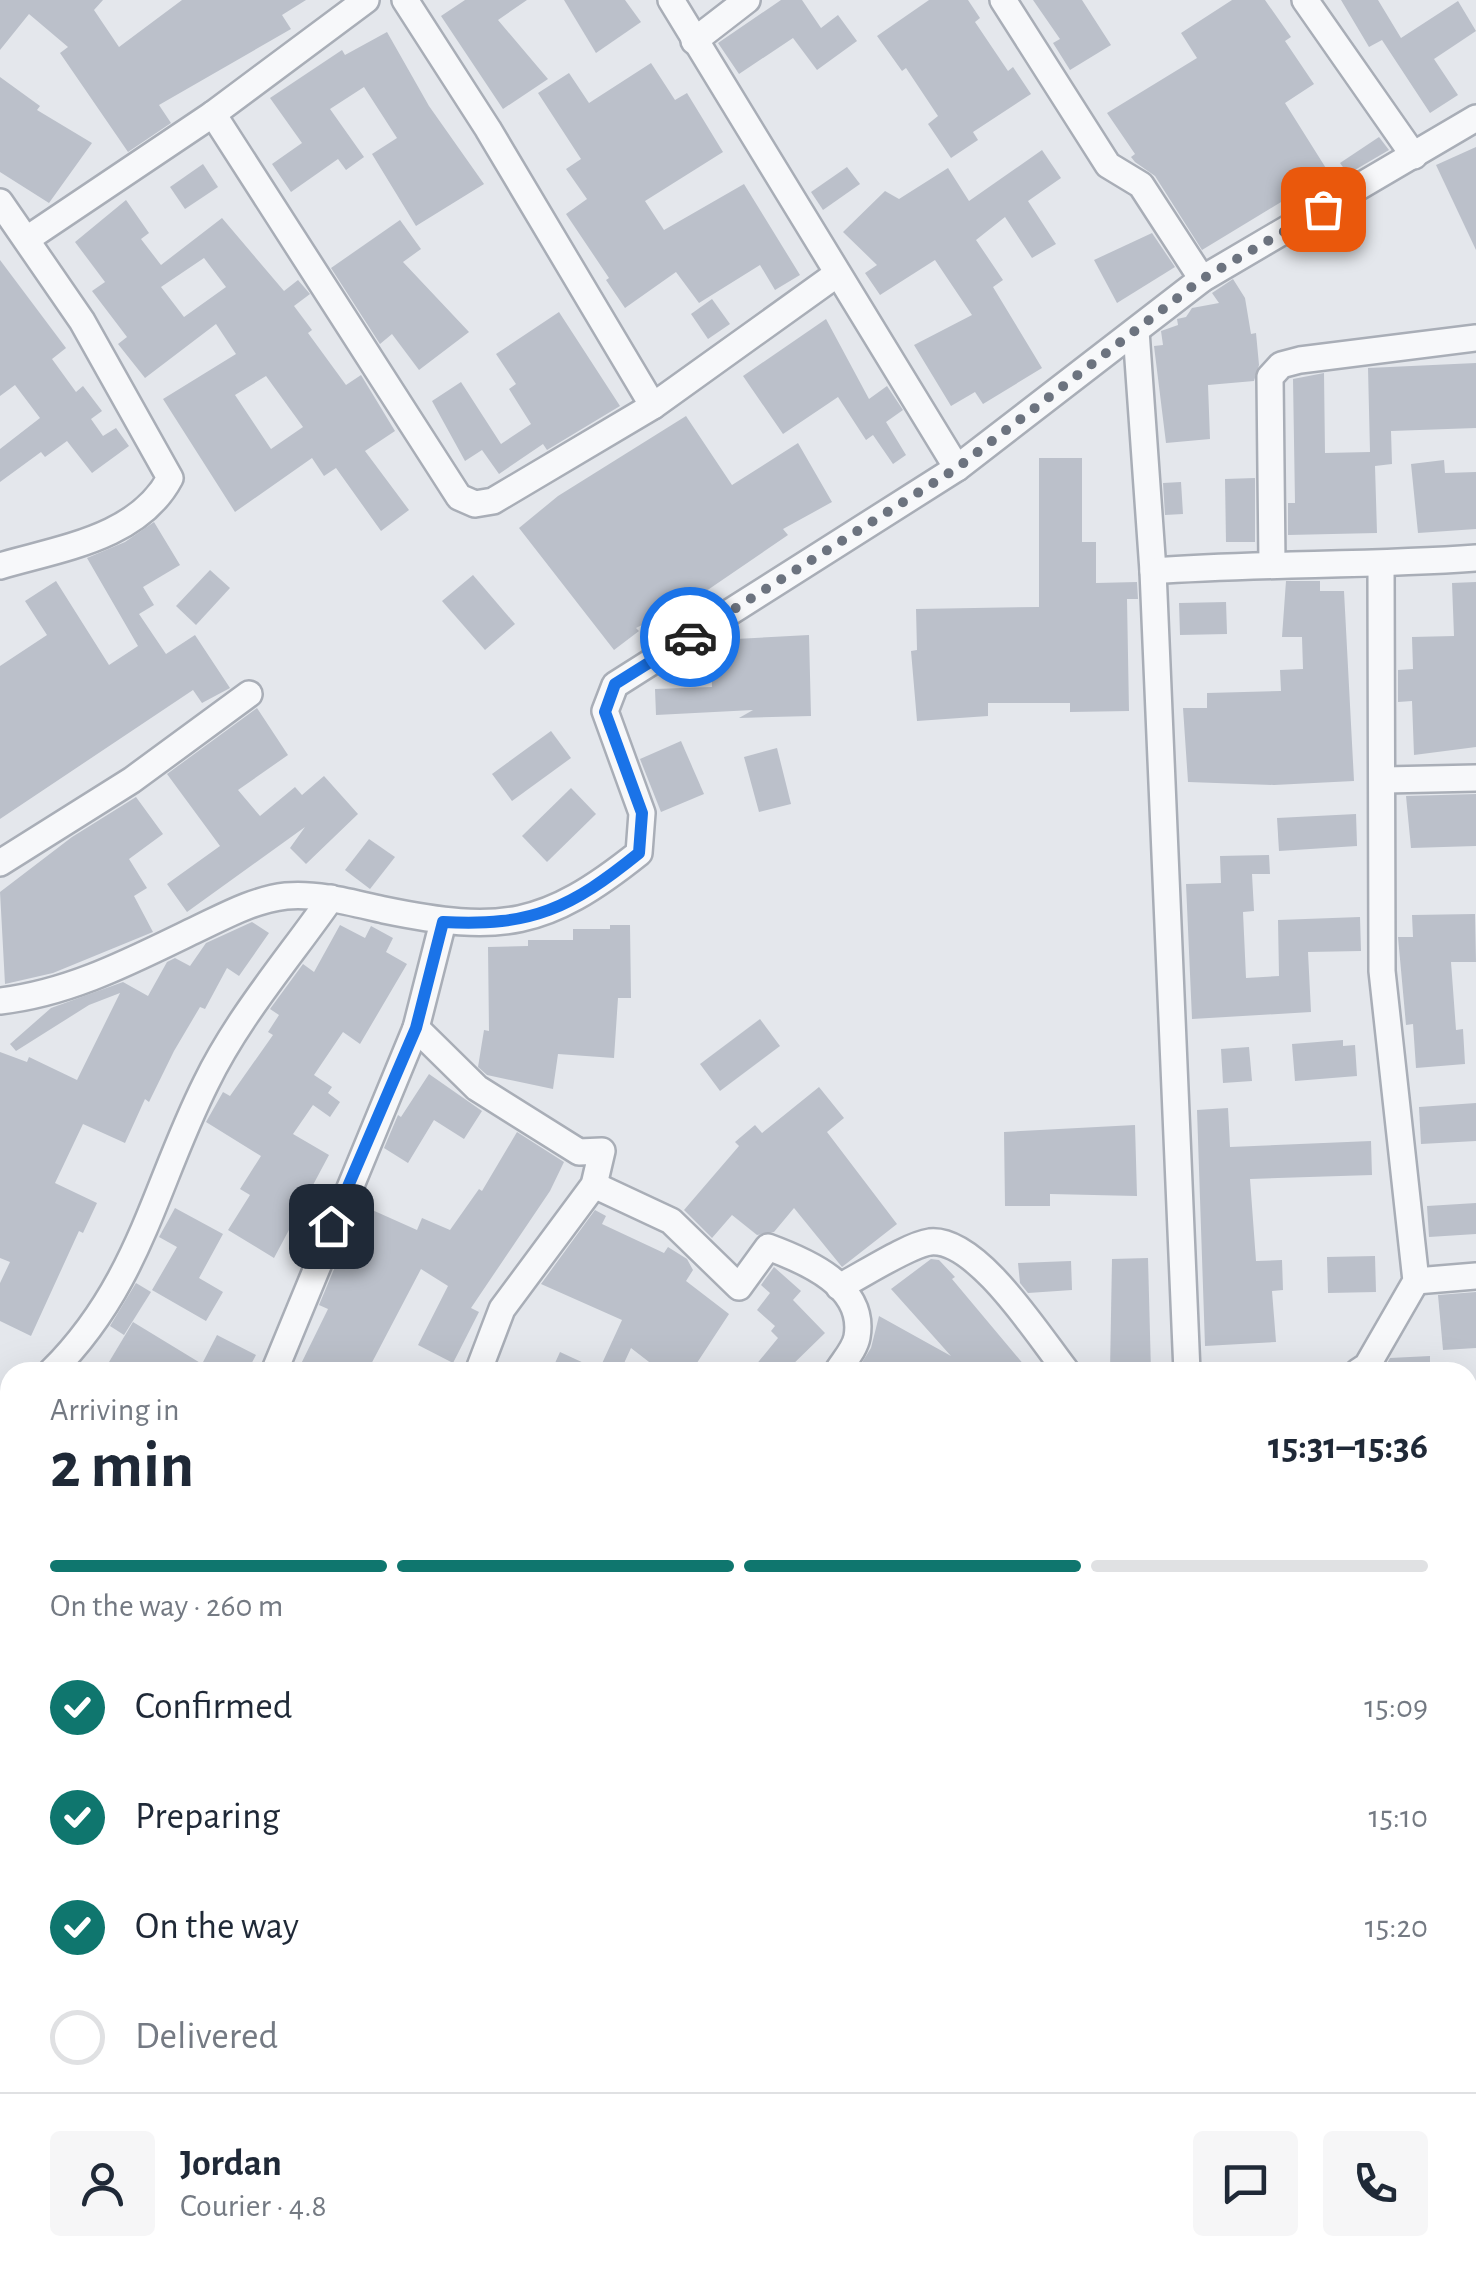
<!DOCTYPE html>
<html lang="en">
<head>
<meta charset="utf-8">
<style>
	body { margin:0; font-family:"Alegreya Sans",sans-serif; background:#f6f6f7; color:#1f2937; height:100vh; display:flex; flex-direction:column; font-size:38px; white-space:nowrap }
	* { box-sizing:border-box; margin:0 }
	p { font-size:32px; color:#747a83 }
	.icon { flex:none; width:55px; height:55px; fill:none; stroke:currentColor; stroke-width:2; stroke-linecap:round; stroke-linejoin:round }
	.map { position:relative; flex:1; overflow:hidden }
	.details { position:absolute; left:0px; top:1362px; width:1478px; height:932px; display:flex; flex-direction:column; background:#fff; border-radius:30px 30px 0 0; box-shadow:0 10px 40px #0002 }
	.details>* { flex:none }
	.pin { position:absolute; display:grid; place-items:center; width:85px; height:85px; color:#fff; margin:-42px; border-radius:20px; box-shadow:0 5px 15px #0006 }
	.courier { position:absolute; display:grid; place-items:center; width:100px; height:100px; margin:-50px; border:8px solid #1a73e8; border-radius:50%; background:#fff; color:#222; box-shadow:0 2px 12px #0007 }
	.head em { font-style:normal; font-weight:600 }
	.head div { display:flex; flex-direction:column-reverse }
	.head { display:flex; align-items:center; justify-content:space-between; height:170px; padding:0 50px }
	h1 { font-size:65px; font-weight:600; line-height:75px }
	.bar { display:grid; grid-template-columns:repeat(4,1fr); gap:15px 10px; align-content:center; height:120px; padding:0 50px }
	.bar i { height:12px; border-radius:8px; background:#e0e1e3 }
	.bar .active { background:#0f766e }
	.bar p { grid-column:span 4 }
	.line { display:flex; align-items:center; gap:25px; padding:0 50px; border-top:2px solid #e0e1e3 }
	.line div { flex:1 }
	.round { display:grid; place-items:center; flex:none; width:105px; height:105px; border-radius:10px; background:#f6f6f7 }
	ol { padding:0 50px; list-style:none }
	li { display:flex; align-items:center; gap:30px; height:110px }
	li p { margin-inline-start:auto }
	li .icon { padding:10px; border-radius:50%; background:#0f766e; color:#fff; stroke-width:4 }
	li:last-child { color:#747a83 }
	li i { width:55px; height:55px; border:5px solid #e0e1e3; border-radius:50% }
	.map>svg:first-child { display:block }
	.lines { fill:none; stroke-linecap:round; stroke-linejoin:round }
	.stream { stroke:#9fb4cc; stroke-width:6 }
	.building { fill:#bbc0ca; fill-rule:evenodd }
	.minor-casing { stroke:#a9aeb7; stroke-width:30 }
	.minor { stroke:#f7f8fa; stroke-width:25 }
	.done { stroke:#6c737f; stroke-width:10; stroke-dasharray:0 18 }
	.route { stroke:#1a73e8; stroke-width:12 }
</style>
</head>
<body>
<div class="map">
<svg width="1476" height="2293" viewBox="0 0 1476 2293">
	<rect width="100%" height="100%" fill="#e4e7ec"/>
	<g class="lines">
		<g class="stream">
			<polyline points="0,1980 10,1979"/>
			<polyline points="711,2285 715,2293"/>
		</g>
	</g>
	<g class="building">
		<polygon points="0,0 103,0 94,10 119,47 182,0 306,0 282,15 291,29 159,105 171,123 128,152 60,53 68,47 29,14 0,50"/>
		<polygon points="465,0 527,0 498,20 548,79 503,109 441,16"/>
		<polygon points="564,0 625,0 641,22 596,53"/>
		<polygon points="781,0 802,0 821,28 838,15 857,41 817,70 793,38 739,74 718,43"/>
		<polygon points="929,0 968,0 980,18 975,22 1008,71 1013,67 1031,94 973,132 978,140 951,158 928,124 938,116 906,68 902,71 877,36"/>
		<polygon points="1033,0 1082,0 1111,45 1070,70 1053,43 1060,39"/>
		<polygon points="1232,0 1265,0 1291,37 1285,41 1314,84 1285,103 1329,173 1202,250 1155,176 1135,162 1131,157 1135,154 1107,113 1197,58 1181,33"/>
		<polygon points="1341,0 1378,0 1401,38 1458,1 1476,31 1434,59 1458,95 1430,113 1382,40 1369,47"/>
		<polygon points="387,32 429,106 484,184 416,226 372,154 397,138 364,87 330,109 364,157 346,170 338,159 291,192 272,164 302,143 270,98 342,50 345,55"/>
		<polygon points="651,63 675,100 687,93 723,152 645,201 664,230 744,184 800,275 775,290 760,265 699,303 676,272 625,308 606,280 609,278 566,214 587,199 566,169 581,159 538,93 569,73 589,103"/>
		<polygon points="0,77 40,106 37,110 92,143 49,203 0,172"/>
		<polygon points="1379,137 1389,150 1348,174 1340,163"/>
		<polygon points="1476,147 1476,250 1436,165"/>
		<polygon points="1042,150 1061,178 1028,201 1056,244 1032,258 1005,217 976,240 1003,280 993,287 1042,368 983,404 975,392 951,406 914,345 972,315 935,260 880,295 865,273 877,265 843,232 885,191 899,199 948,168 969,201"/>
		<polygon points="203,164 218,187 185,209 170,187"/>
		<polygon points="847,167 860,184 823,210 811,192"/>
		<path d="M 126,200 L 149,233 L 141,239 L 161,265 L 222,218 L 284,291 L 298,280 L 310,294 L 294,306 L 312,330 L 308,333 L 346,385 L 361,375 L 395,431 L 365,451 L 409,510 L 381,531 L 336,468 L 324,476 L 312,458 L 235,512 L 163,399 L 236,354 L 216,324 L 145,378 L 118,344 L 127,337 L 92,291 L 105,282 L 75,242 ZM 204,258 L 226,287 L 184,317 L 161,287 ZM 266,376 L 303,427 L 271,449 L 235,395 Z"/>
		<polygon points="400,220 421,249 403,262 469,332 419,370 392,334 380,344 331,268"/>
		<polygon points="1152,233 1175,267 1117,303 1094,260"/>
		<polygon points="0,260 66,348 52,359 76,392 83,386 102,411 91,419 103,436 116,428 129,446 92,473 67,441 45,457 41,452 0,482 0,449 40,418 15,385 0,396"/>
		<polygon points="1233,279 1245,298 1251,334 1256,333 1259,365 1254,381 1208,385 1210,439 1166,443 1154,346 1163,345 1161,331 1178,325 1177,319 1186,317 1192,308 1219,303 1212,293"/>
		<polygon points="712,299 730,324 708,339 691,314"/>
		<polygon points="559,312 620,406 547,450 543,444 499,474 482,450 465,461 432,401 461,382 501,444 531,424 509,389 516,384 496,354"/>
		<polygon points="826,319 869,399 887,386 903,410 886,422 906,455 893,464 873,435 866,440 838,397 783,434 743,376"/>
		<polygon points="1476,363 1476,428 1391,431 1392,464 1375,466 1377,533 1288,535 1288,503 1295,503 1293,379 1324,373 1325,453 1370,452 1368,368"/>
		<polygon points="686,416 732,485 798,443 832,502 783,529 788,535 693,600 636,628 639,631 614,650 519,528 558,496"/>
		<polygon points="1039,458 1082,458 1082,542 1096,542 1096,583 1137,582 1138,599 1127,599 1129,711 1070,712 1070,703 988,703 988,716 917,721 911,651 917,650 916,609 1039,607"/>
		<polygon points="1444,460 1445,473 1476,472 1476,529 1418,533 1411,464"/>
		<polygon points="1255,478 1255,542 1226,542 1225,479"/>
		<polygon points="1181,482 1183,514 1165,515 1163,483"/>
		<polygon points="154,522 180,565 143,587 154,605 139,614 166,654 195,635 230,688 202,703 193,690 0,819 0,666 47,635 25,601 56,581 109,665 138,646 87,558 125,542"/>
		<polygon points="210,570 230,588 196,625 176,606"/>
		<polygon points="473,575 515,624 485,650 442,601"/>
		<polygon points="1286,581 1320,581 1320,591 1344,591 1354,781 1274,785 1188,782 1183,708 1207,708 1207,693 1281,691 1280,670 1303,669 1302,637 1282,637"/>
		<polygon points="1476,582 1476,747 1414,755 1412,701 1398,702 1398,670 1413,669 1412,637 1454,636 1452,583"/>
		<polygon points="1226,602 1227,634 1180,635 1179,603"/>
		<polygon points="809,635 811,716 739,718 753,710 656,715 655,689 712,687 710,644 717,640"/>
		<polygon points="257,708 288,755 238,790 260,816 295,787 302,795 324,776 358,814 306,864 290,848 305,827 187,912 167,884 220,846 167,774"/>
		<polygon points="551,731 571,758 512,801 492,774"/>
		<polygon points="681,741 704,794 661,812 640,759"/>
		<polygon points="777,748 791,804 759,812 744,757"/>
		<polygon points="571,788 596,814 547,862 522,836"/>
		<polygon points="1476,794 1476,846 1411,848 1406,796"/>
		<polygon points="136,797 163,834 129,859 147,888 134,896 153,932 53,973 5,984 0,892 72,837"/>
		<polygon points="1356,814 1357,846 1279,851 1277,818"/>
		<polygon points="369,839 395,857 370,889 345,870"/>
		<polygon points="1269,855 1270,874 1252,874 1254,911 1243,912 1246,978 1279,976 1278,920 1360,917 1361,951 1308,952 1311,1012 1192,1019 1186,884 1221,883 1220,856"/>
		<polygon points="1475,914 1476,962 1451,962 1456,1030 1463,1029 1465,1064 1416,1068 1413,1024 1406,1025 1398,937 1413,937 1412,915"/>
		<polygon points="252,922 269,933 239,976 227,968 205,1009 200,1007 174,1051 149,1102 145,1099 125,1143 83,1124 55,1183 97,1203 83,1233 79,1231 31,1336 0,1321 0,1283 10,1262 0,1258 0,1052 27,1062 29,1057 77,1080 120,993 89,1005 16,1051 10,1044 51,1008 123,982 148,996 167,962 175,958 190,966 206,943"/>
		<polygon points="340,925 365,938 371,926 393,938 386,952 407,964 360,1044 343,1032 314,1075 332,1087 328,1093 340,1102 330,1117 313,1105 293,1134 329,1155 274,1258 228,1230 250,1195 240,1189 261,1156 206,1122 223,1092 230,1096 273,1035 268,1032 279,1015 270,1009 303,964 314,972"/>
		<polygon points="610,925 630,925 631,998 618,998 614,1058 558,1054 553,1089 487,1075 478,1067 484,1030 489,1031 488,947 528,946 528,940 573,940 573,929 610,929"/>
		<polygon points="760,1019 780,1046 720,1091 700,1064"/>
		<polygon points="1343,1040 1343,1046 1355,1045 1357,1076 1295,1081 1292,1044"/>
		<polygon points="1249,1047 1252,1081 1223,1083 1221,1049"/>
		<polygon points="429,1074 482,1111 464,1139 434,1120 408,1163 384,1148 398,1115 401,1117"/>
		<polygon points="819,1087 844,1118 827,1132 897,1224 842,1267 794,1208 774,1232 757,1235 732,1215 712,1238 684,1210 739,1146 735,1142 755,1125 762,1133"/>
		<polygon points="1476,1103 1476,1141 1421,1144 1419,1107"/>
		<polygon points="1228,1108 1230,1147 1371,1141 1372,1175 1250,1179 1256,1261 1282,1260 1283,1290 1272,1291 1276,1342 1205,1346 1197,1110"/>
		<polygon points="1135,1125 1137,1196 1050,1194 1050,1206 1005,1206 1004,1132"/>
		<polygon points="517,1132 564,1162 550,1191 471,1308 479,1312 453,1363 418,1345 448,1286 421,1269 367,1372 297,1372 328,1309 319,1305 361,1205 417,1230 422,1218 450,1230 479,1189 482,1191"/>
		<polygon points="1476,1203 1476,1234 1429,1237 1427,1206"/>
		<polygon points="175,1208 223,1234 199,1278 223,1292 206,1321 152,1290 177,1247 159,1237"/>
		<polygon points="595,1210 606,1216 602,1224 664,1253 668,1247 687,1259 693,1270 686,1281 729,1314 691,1372 662,1372 631,1348 620,1372 551,1372 560,1352 599,1370 622,1320 541,1284"/>
		<polygon points="1375,1256 1376,1292 1328,1293 1327,1257"/>
		<polygon points="1148,1258 1151,1372 1110,1372 1112,1259"/>
		<polygon points="931,1259 939,1260 955,1277 952,1279 1030,1372 856,1372 871,1348 879,1316 951,1356 891,1289"/>
		<polygon points="1071,1261 1072,1290 1028,1293 1020,1283 1018,1263"/>
		<polygon points="774,1267 801,1291 793,1300 825,1333 785,1372 750,1372 778,1338 771,1331 775,1326 757,1310 770,1293 761,1285"/>
		<polygon points="136,1283 151,1292 124,1335 110,1326"/>
		<polygon points="1476,1292 1476,1348 1443,1350 1438,1295"/>
		<polygon points="133,1322 202,1364 217,1335 256,1355 247,1372 103,1372"/>
		<polygon points="1430,1356 1430,1372 1382,1372 1390,1358"/>
	</g>
	<g class="lines">
		<defs>
			<g id="minor">
				<polyline points="405,0 488,129 653,406"/>
				<polyline points="671,0 957,468"/>
				<polyline points="1003,0 1108,165 1141,185 1202,279"/>
				<polyline points="1305,0 1414,156"/>
				<polyline points="694,41 747,0"/>
				<polyline points="213,114 459,497 475,504 493,501 653,406 837,274"/>
				<path d="M 0,202 L 82,321 L 170,478 C 138,538 61,548 0,566"/>
				<polyline points="27,239 213,114 366,0"/>
				<polyline points="1136,331 1153,571 1187,1372"/>
				<polyline points="1272,563 1270,377 1281,365 1300,360 1476,338"/>
				<path d="M 1153,571 C 1261,563 1368,566 1476,558"/>
				<polyline points="1385,780 1476,778"/>
				<polyline points="0,863 132,780 249,694"/>
				<path d="M 0,1001 C 70,993 131,961 193,931 C 223,917 252,900 286,896 C 318,893 353,903 384,910 C 501,934 545,928 639,853 L 642,813 L 605,711 L 615,685 L 957,468 L 1202,279 L 1476,118"/>
				<polyline points="416,1028 477,1088 579,1152 602,1151 594,1185 502,1309 478,1372"/>
				<path d="M 594,1185 L 671,1221 L 739,1287 L 768,1247 C 806,1261 866,1286 857,1337 C 855,1349 843,1362 837,1372"/>
				<polyline points="1416,1281 1476,1276"/>
				<path d="M 839,1287 C 861,1276 908,1245 930,1242 C 977,1237 1040,1338 1067,1372"/>
				<path d="M 51,1372 C 139,1285 154,1187 206,1083 C 238,1017 289,958 331,898"/>
				<polyline points="274,1372 416,1028 443,922"/>
				<polyline points="1358,1372 1367,1366 1416,1281 1382,971 1381,565"/>
				<polyline points="0,1417 10,1410"/>
				<polyline points="1468,1594 1476,1595"/>
				<polyline points="1468,1810 1476,1820"/>
				<polyline points="1468,1867 1476,1860"/>
				<polyline points="0,2237 10,2245"/>
				<polyline points="66,2285 77,2293"/>
			</g>
		</defs>
		<use href="#minor" class="minor-casing"/>
		<use href="#minor" class="minor"/>
	</g>
	<g class="lines">
		<polyline class="done" points="690,637 957,468 1202,279 1323,209"/>
		<path class="route" d="M 331,1226 L 416,1028 L 443,922 C 532,927 571,908 639,853 L 642,813 L 605,712 L 615,684 L 690,637"/>
	</g>
</svg>
<div class="pin" style="left:1323px;top:209px;background:#ea580c"><svg class="icon" aria-label="bag" viewBox="0 0 24 24"><path d="M5 8h14l-1 12H6zM9 8a3 3 0 0 1 6 0"/></svg></div>
<div class="pin" style="left:331px;top:1226px;background:#1f2937"><svg class="icon" aria-label="home" viewBox="0 0 24 24"><path d="M3 11l9-7 9 7M6 9v11h12V9"/></svg></div>
<div class="courier" style="left:690px;top:637px"><svg class="icon" aria-label="car" viewBox="0 0 24 24"><path d="M5 17H2v-5l4-1 3-4h7l3 4 3 1v5h-3M9 17h6M6 11h13"/><circle cx="7" cy="17" r="2"/><circle cx="17" cy="17" r="2"/></svg></div>
<section class="details">
<div class="head"><div><h1>2 min</h1><p>Arriving in</p></div><em>15:31–15:36</em></div>
<div class="bar"><i class="active"></i><i class="active"></i><i class="active"></i><i></i><p>On the way · 260 m</p></div>
<ol>
<li><svg class="icon" aria-label="check" viewBox="0 0 24 24"><path d="M5 12l5 5 9-10"/></svg>Confirmed<p>15:09</p></li>
<li><svg class="icon" aria-label="check" viewBox="0 0 24 24"><path d="M5 12l5 5 9-10"/></svg>Preparing<p>15:10</p></li>
<li><svg class="icon" aria-label="check" viewBox="0 0 24 24"><path d="M5 12l5 5 9-10"/></svg>On the way<p>15:20</p></li>
<li><i></i>Delivered</li>
</ol>
<div class="line" style="height:180px"><a class="round"><svg class="icon" aria-label="person" viewBox="0 0 24 24"><circle cx="12" cy="8" r="4"/><path d="M4 21q1-7 8-7t8 7"/></svg></a><div><b>Jordan</b><p>Courier · 4.8</p></div><a class="round"><svg class="icon" aria-label="chat" viewBox="0 0 24 24"><path d="M4 5h16v11H9l-5 4z"/></svg></a><a class="round"><svg class="icon" aria-label="phone" viewBox="0 0 24 24"><path d="M5 4h4l2 5-3 2q2 4 5 5l2-3 5 2v4C11 20 4 13 5 4z"/></svg></a></div>
</section>
</div>
</body>
</html>
